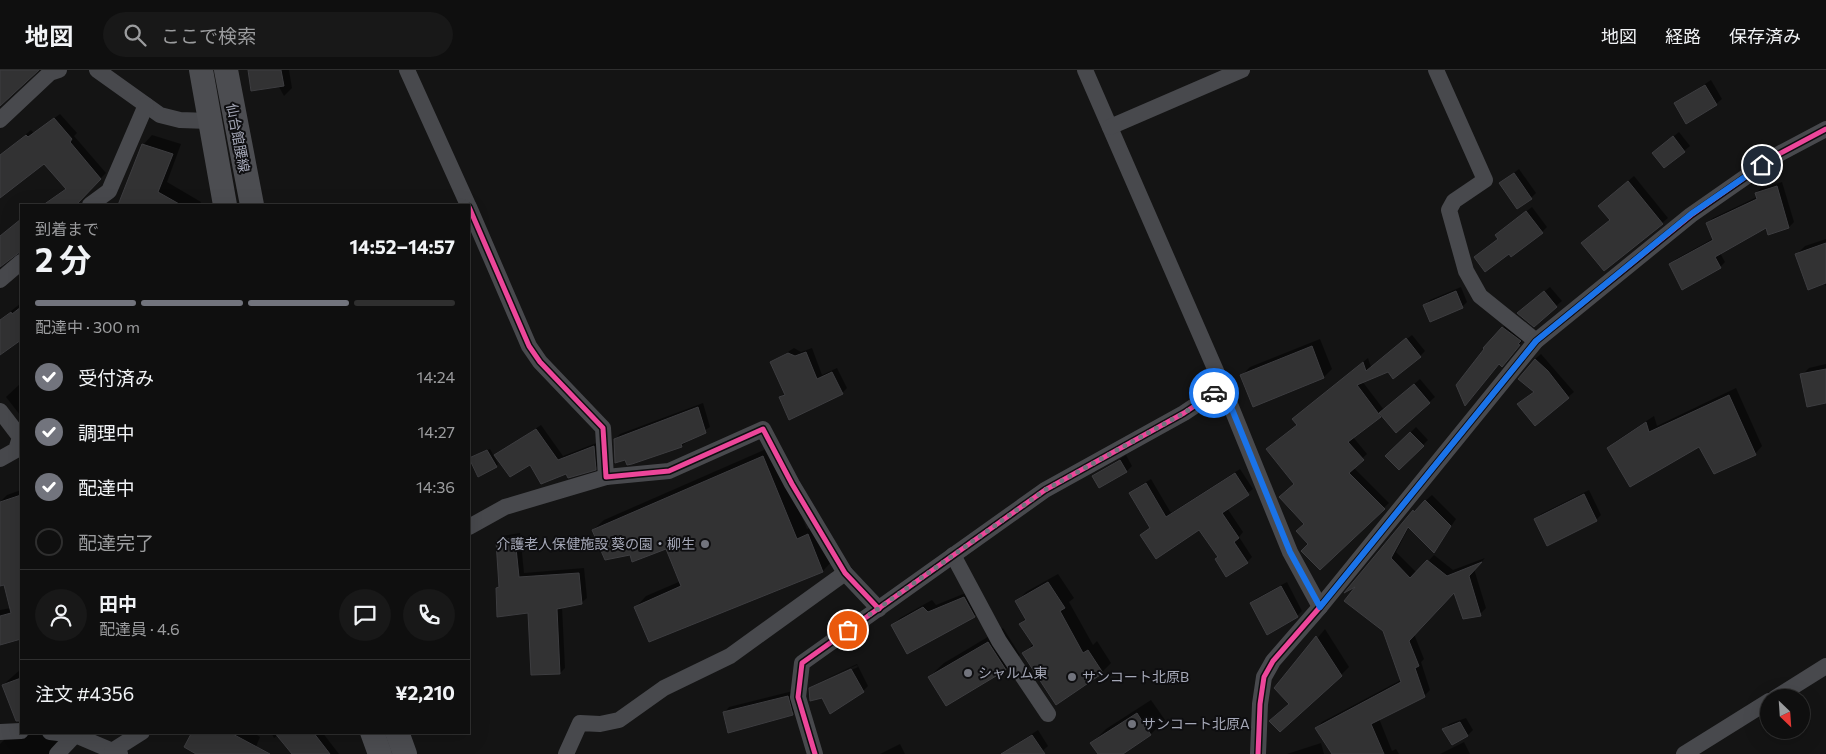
<!DOCTYPE html>
<html lang="ja">
<head>
<meta charset="utf-8">
<style>
	body { margin:0; font-family:Commissioner,"Noto Sans JP",sans-serif; background:#181818; color:#f1f3f6; height:100vh; display:flex; flex-direction:column; font-size:19px; white-space:nowrap }
	* { box-sizing:border-box; margin:0 }
	p { font-size:16px; color:#9b9c9e }
	.icon { flex:none; width:28px; height:28px; fill:none; stroke:currentColor; stroke-width:2; stroke-linecap:round; stroke-linejoin:round }
	.map { position:relative; flex:1; overflow:hidden }
	.sheet { position:absolute; left:20px; top:134px; width:450px; height:530px; display:flex; flex-direction:column; background:#0f0f0f; border-radius:0px; box-shadow:0 5px 20px #0002,0 0 0 1px #2f2f2f }
	.sheet>* { flex:none }
	.needle { width:32px; rotate:155deg }
	.fabs { position:absolute; left:1760px; top:619px; display:grid; gap:10px }
	.fabs a { display:grid; place-items:center; width:50px; height:50px; border-radius:50%; background:#0f0f0f; box-shadow:0 5px 20px #0002,0 0 0 1px #2f2f2f; font-size:25px }
	.pin { position:absolute; display:grid; place-items:center; width:42px; height:42px; color:#fff; margin:-21px; border:2px solid #fff; border-radius:50%; box-shadow:0 1px 5px #0007 }
	.courier { position:absolute; display:grid; place-items:center; width:50px; height:50px; margin:-25px; border:4px solid #1a73e8; border-radius:50%; background:#fff; color:#222; box-shadow:0 1px 6px #0007 }
	.headline em { font-style:normal; font-weight:700 }
	.headline div { display:flex; flex-direction:column-reverse }
	.headline { display:flex; align-items:center; justify-content:space-between; height:85px; padding:0 15px }
	h1 { font-size:32px; font-weight:700; line-height:38px }
	.bar { display:grid; grid-template-columns:repeat(4,1fr); gap:8px 5px; align-content:center; height:60px; padding:0 15px }
	.bar i { height:6px; border-radius:4px; background:#2f2f2f }
	.bar .on { background:#72747d }
	.bar p { grid-column:span 4 }
	.line { display:flex; align-items:center; gap:12px; padding:0 15px; border-top:1px solid #2f2f2f }
	.line div { flex:1 }
	.round { display:grid; place-items:center; flex:none; width:52px; height:52px; border-radius:26px; background:#181818 }
	ol { padding:0 15px; list-style:none }
	li { display:flex; align-items:center; gap:15px; height:55px }
	li p { margin-inline-start:auto }
	li .icon { padding:5px; border-radius:50%; background:#72747d; color:#fff; stroke-width:4 }
	li:last-child { color:#9b9c9e }
	li i { width:28px; height:28px; border:2px solid #2f2f2f; border-radius:50% }
	header { display:flex; align-items:center; gap:30px; box-sizing:border-box; height:70px; padding:0 25px; background:#0f0f0f; border-bottom:1px solid #2f2f2f }
	header strong { font-size:24px }
	nav { display:flex; gap:28px; margin-inline-start:auto; font-size:18px }
	.search { width:350px; height:45px; background:#181818; display:flex; align-items:center; gap:12px; box-sizing:border-box; padding:0 18px; border-radius:28px; color:#9b9c9e; font-size:19px }
	.map>svg:first-child { display:block }
	.shadow { fill:#0007 }
	.building { fill:#323233; stroke:#3d3d40 }
	.lines { fill:none; stroke-linecap:round; stroke-linejoin:round }
	.street { stroke:#48494d; stroke-width:16 }
	.secondary { stroke:#4c4d51; stroke-width:24 }
	.cycleway-casing { stroke:#0e0e10; stroke-width:8 }
	.cycleway { stroke:#ed469a; stroke-width:5 }
	.done { stroke:#72747d; stroke-width:5; stroke-dasharray:0 9 }
	.route { stroke:#1a73e8; stroke-width:6 }
	.poi-dot { fill:#72747d; stroke:#0e0e10; stroke-width:2 }
	.labels { text-anchor:middle; stroke-width:4; stroke-linejoin:round; paint-order:stroke }
	.street-label { font-size:14px; fill:#a4a7b6; stroke:#0e0e10 }
	.poi-label { font-size:14px; fill:#a4a7b6; stroke:#0e0e10; text-anchor:start }
</style>
</head>
<body>
<header>
<strong>地図</strong>
<div class="search"><svg class="icon" aria-label="search" viewBox="0 0 24 24"><circle cx="10" cy="10" r="6"/><path d="M15 15l6 6"/></svg>ここで検索</div>
<nav><a>地図</a><a>経路</a><a>保存済み</a></nav>
</header>
<div class="map">
<svg width="1826" height="684" viewBox="0 0 1826 684">
	<rect width="100%" height="100%" fill="#141414"/>
	<g class="shadow">
		<polygon points="249,0 289,0 292,18 284,26 278,15"/>
		<polygon points="1711,10 1722,29 1716,34 1675,34"/>
		<polygon points="60,44 77,63 74,66 106,103 74,135 42,135 67,118 44,92 0,126 0,86 31,60 34,63"/>
		<polygon points="1679,62 1690,76 1664,97 1653,83"/>
		<polygon points="152,65 181,74 167,112 201,132 200,135 119,135 143,75"/>
		<polygon points="1519,99 1536,123 1531,128 1501,113"/>
		<polygon points="1634,106 1668,148 1662,153 1611,150 1605,131"/>
		<polygon points="1782,112 1794,152 1789,157 1769,163 1766,157 1720,183 1725,192 1720,197 1671,195 1676,189 1714,168 1707,153 1713,148 1757,127 1756,123 1761,118"/>
		<polygon points="1532,137 1547,157 1542,162 1499,169 1502,160"/>
		<polygon points="1826,169 1826,216 1797,184 1805,176"/>
		<polygon points="1461,217 1467,232 1462,237 1425,235 1430,230"/>
		<polygon points="1550,217 1562,231 1556,236 1524,238"/>
		<polygon points="21,233 21,269 0,285 0,250"/>
		<polygon points="1508,252 1524,269 1507,290 1500,293 1466,334 1486,279 1485,278"/>
		<polygon points="1412,265 1425,281 1420,286 1362,311 1384,340 1420,309 1435,327 1396,361 1382,345 1353,367 1367,384 1353,397 1389,433 1320,498 1310,474 1295,414 1299,345 1368,288 1371,297"/>
		<polygon points="1320,269 1332,299 1324,307 1254,335 1242,305 1250,297"/>
		<polygon points="794,278 801,282 812,278 822,305 837,298 847,318 842,323 780,328 785,323 772,292"/>
		<polygon points="1541,284 1574,322 1568,327 1518,334 1535,321 1535,289"/>
		<polygon points="1826,294 1826,332 1802,305 1809,298"/>
		<polygon points="21,313 21,344 20,345 6,327"/>
		<polygon points="1736,318 1762,376 1755,384 1700,375 1608,378 1616,371 1654,346 1657,356"/>
		<polygon points="703,333 710,357 681,376 615,369 620,364"/>
		<polygon points="541,355 563,386 599,372 600,393 595,398 567,402 496,385"/>
		<polygon points="1416,357 1428,370 1399,399 1387,386"/>
		<polygon points="773,376 807,459 819,454 833,490 823,501 649,571 636,537 646,526 681,511 667,478 631,483 593,460 604,450"/>
		<polygon points="490,379 498,394 496,396 470,389"/>
		<polygon points="1126,385 1132,396 1127,401 1093,406"/>
		<polygon points="1240,399 1253,419 1227,438 1243,462 1239,467 1252,487 1247,492 1219,487 1199,458 1142,465 1151,457 1131,423 1136,418 1151,409 1171,443"/>
		<polygon points="21,420 21,567 0,573 0,540 11,538 5,513 0,514 0,432 7,425"/>
		<polygon points="1589,420 1601,445 1596,450 1535,449 1541,444"/>
		<polygon points="1432,425 1456,449 1434,481 1409,457 1396,482 1417,503 1434,485 1453,500 1485,488 1474,499 1486,538 1480,544 1455,521 1414,564 1424,589 1421,592 1430,620 1424,626 1378,646 1392,681 1396,679 1399,684 1354,684 1317,658 1322,652 1401,610 1384,561 1360,513 1349,519 1414,441"/>
		<polygon points="520,463 524,503 584,498 587,528 581,533 562,537 565,598 560,603 529,541 497,518 500,515 497,471 502,466"/>
		<polygon points="1058,504 1074,528 1069,532 1093,575 1097,571 1111,593 1102,602 1024,584 1033,574 1020,554 1026,548 1017,531 1026,522"/>
		<polygon points="1287,512 1302,541 1297,546 1251,533 1257,528"/>
		<polygon points="973,520 982,538 974,546 892,556 900,548 932,530 936,535"/>
		<polygon points="1003,558 1020,585 1006,599 946,634 929,607 944,593"/>
		<polygon points="1325,559 1349,597 1341,605 1290,633 1276,618"/>
		<polygon points="857,594 868,616 863,621 822,626 810,619 814,615 814,617 858,597 857,595 815,614"/>
		<polygon points="21,599 21,647 17,649 3,615"/>
		<polygon points="793,621 797,638 792,644 724,643 729,637"/>
		<polygon points="1151,630 1165,650 1151,664 1121,684 1100,684 1092,673 1106,659"/>
		<polygon points="1466,648 1473,660 1468,665 1444,660 1449,654"/>
		<polygon points="1038,660 1048,676 1039,684 1001,684"/>
		<polygon points="48,662 63,662 49,684 0,684 0,674 5,669"/>
		<polygon points="194,662 252,662 260,667 253,684 199,684"/>
		<polygon points="271,662 322,662 339,684 293,684 278,665 274,668"/>
		<polygon points="1464,672 1470,684 1440,684"/>
		<polygon points="1321,673 1324,684 1287,684"/>
		<polygon points="900,674 905,684 880,684"/>
	</g>
	<g class="building">
		<polygon points="0,0 39,0 0,36"/>
		<polygon points="248,0 281,0 284,16 251,21"/>
		<polygon points="1705,15 1717,35 1686,54 1674,33"/>
		<polygon points="54,48 72,69 70,72 101,109 76,135 43,135 66,119 44,94 0,128 0,85 26,65 28,67"/>
		<polygon points="1673,66 1685,82 1664,98 1652,83"/>
		<polygon points="142,74 173,84 158,122 181,135 118,135"/>
		<polygon points="1514,103 1532,129 1517,139 1499,113"/>
		<polygon points="1628,111 1663,154 1604,201 1581,173 1610,150 1598,136"/>
		<polygon points="1777,116 1789,158 1768,165 1766,158 1715,187 1721,198 1682,220 1669,194 1713,170 1706,153 1757,129 1755,123"/>
		<polygon points="1526,141 1543,163 1511,187 1509,184 1485,202 1474,187 1498,169 1495,165"/>
		<polygon points="21,149 21,181 0,197 0,166"/>
		<polygon points="1826,173 1826,213 1808,220 1795,184"/>
		<polygon points="1456,221 1463,238 1430,252 1423,235"/>
		<polygon points="1544,221 1557,237 1534,257 1517,243"/>
		<polygon points="21,237 21,270 0,285 0,250 11,242 12,244"/>
		<polygon points="1502,257 1521,271 1518,274 1520,275 1502,297 1499,294 1465,336 1456,315 1484,279 1483,278"/>
		<polygon points="1406,268 1421,287 1393,309 1388,302 1357,315 1381,347 1348,372 1364,390 1349,403 1385,439 1320,500 1301,481 1308,474 1296,461 1304,454 1279,427 1294,414 1266,379 1297,355 1292,349 1363,292 1366,301"/>
		<polygon points="1312,276 1324,308 1253,337 1240,305"/>
		<polygon points="806,282 817,309 832,302 843,324 789,350 779,327 785,325 770,292 788,283 795,286"/>
		<polygon points="1535,289 1548,301 1569,328 1535,356 1517,334 1534,322 1518,309"/>
		<polygon points="1826,299 1826,333 1807,337 1800,304"/>
		<polygon points="1414,314 1430,333 1396,363 1379,343"/>
		<polygon points="1729,325 1756,385 1714,404 1699,377 1630,417 1607,378 1646,352 1649,362"/>
		<polygon points="698,337 706,363 681,374 682,377 632,394 627,395 625,390 615,393 614,369"/>
		<polygon points="536,359 558,390 594,376 596,400 568,408 566,404 541,414 530,395 510,407 494,385"/>
		<polygon points="1410,362 1424,376 1399,400 1385,386"/>
		<polygon points="487,380 497,397 478,407 469,388"/>
		<polygon points="763,386 797,469 808,464 823,502 649,572 634,537 681,516 666,479 632,492 630,485 605,490 592,460"/>
		<polygon points="1120,390 1127,402 1099,418 1092,406"/>
		<polygon points="1235,403 1249,425 1222,443 1239,468 1234,472 1248,493 1226,507 1215,489 1218,487 1199,460 1156,489 1140,465 1150,458 1129,423 1146,413 1166,447"/>
		<polygon points="1584,424 1597,451 1547,476 1534,449"/>
		<polygon points="21,425 21,569 0,575 0,546 11,543 4,515 0,516 0,432"/>
		<polygon points="1425,430 1451,456 1434,483 1408,457 1391,488 1410,508 1427,490 1447,506 1482,492 1469,506 1481,546 1463,549 1454,523 1409,571 1419,596 1415,598 1425,627 1371,654 1384,684 1332,684 1315,658 1401,612 1383,561 1344,531 1355,517 1344,523 1413,440 1414,442"/>
		<polygon points="515,468 519,507 579,503 582,534 557,539 560,604 531,605 528,543 497,547 496,518 499,517 496,471"/>
		<polygon points="1048,512 1065,538 1060,541 1083,583 1088,580 1103,603 1056,635 1022,583 1034,576 1019,554 1026,550 1015,531"/>
		<polygon points="1281,516 1298,547 1267,565 1250,533"/>
		<polygon points="964,527 975,547 907,584 891,555 923,537 928,542"/>
		<polygon points="1316,566 1342,606 1280,662 1269,651 1289,634 1274,618"/>
		<polygon points="988,572 1006,600 946,636 928,607"/>
		<polygon points="851,599 864,622 830,644 822,628 810,631 809,618"/>
		<polygon points="21,608 21,651 16,651 2,615"/>
		<polygon points="788,626 793,645 728,663 723,642"/>
		<polygon points="1137,643 1151,665 1123,684 1098,684 1090,673"/>
		<polygon points="1460,652 1468,666 1452,675 1442,659"/>
		<polygon points="192,662 229,662 270,684 196,684 184,677"/>
		<polygon points="274,662 313,662 330,684 292,684"/>
		<polygon points="1032,665 1045,684 1001,684"/>
	</g>
	<g class="lines">
		<g class="street">
			<polyline points="97,0 160,45 180,50 209,51"/>
			<polyline points="407,0 468,135"/>
			<polyline points="1085,0 1223,317 1290,482 1320,537"/>
			<polyline points="1436,0 1485,110 1454,131 1449,140 1466,201 1480,226 1536,271"/>
			<polyline points="0,50 50,3 59,0"/>
			<polyline points="1110,57 1242,0"/>
			<polyline points="90,135 109,121 146,35"/>
			<polyline points="469,137 529,276 540,292 603,358 606,407 669,401 763,359 792,414 845,503 879,539"/>
			<polyline points="0,210 21,192"/>
			<polyline points="0,341 20,367 16,380 0,389"/>
			<polyline points="469,457 505,437 606,407"/>
			<polyline points="953,485 999,571 1048,644"/>
			<polyline points="1775,628 1826,596"/>
			<polyline points="0,662 21,661"/>
			<polyline points="50,662 75,665 120,684"/>
			<polyline points="112,681 142,662"/>
			<polyline points="57,684 75,665"/>
			<polyline points="566,684 580,653 600,654 619,650 664,618 730,586 845,503"/>
			<polyline points="815,684 798,627 802,593 1045,420 1184,343 1223,317"/>
			<polyline points="1258,684 1260,634 1264,607 1273,591 1320,537 1536,271 1691,145 1777,85 1826,59"/>
			<polyline points="1684,684 1769,631"/>
		</g>
		<g class="secondary">
			<polyline points="201,0 225,135"/>
			<polyline points="226,0 252,135"/>
			<polyline points="372,662 380,684"/>
			<polyline points="397,662 405,684"/>
		</g>
		<defs>
			<g id="cycleway">
				<polyline points="469,137 529,276 540,292 603,358 606,407 669,401 763,359 792,414 845,503 879,539"/>
				<polyline points="815,684 798,627 802,593 1045,420 1184,343 1223,317"/>
				<polyline points="1258,684 1260,634 1264,607 1273,591 1320,537 1536,271 1691,145 1777,85 1826,59"/>
			</g>
		</defs>
		<use href="#cycleway" class="cycleway-casing"/>
		<use href="#cycleway" class="cycleway"/>
	</g>
	<g class="lines">
		<polyline class="done" points="848,560 1045,420 1184,343 1214,323"/>
		<polyline class="route" points="1214,323 1223,317 1290,482 1320,537 1536,271 1691,144 1762,95"/>
	</g>
	<g class="poi-dot">
		<circle cx="705" cy="474" r="5"/>
		<circle cx="968" cy="603" r="5"/>
		<circle cx="1072" cy="607" r="5"/>
		<circle cx="1132" cy="654" r="5"/>
	</g>
	<g class="labels">
		<g class="street-label">
			<text transform="translate(238 68) rotate(79)" y="5">仙台館腰線</text>
		</g>
		<g class="poi-label">
			<text x="695" y="479" text-anchor="end">介護老人保健施設 葵の園・柳生</text>
			<text x="978" y="608">シャルム東</text>
			<text x="1082" y="612">サンコート北原B</text>
			<text x="1142" y="659">サンコート北原A</text>
		</g>
	</g>
</svg>
<div class="fabs">
<a><svg class="needle" viewBox="-14 -14 28 28"><path d="M0-13l5 13h-10z" fill="#e53935"/><path d="M0 13l5-13h-10z" fill="#9b9c9e"/></svg></a>
</div>
<div class="pin" style="left:848px;top:560px;background:#ea580c"><svg class="icon" aria-label="bag" viewBox="0 0 24 24"><path d="M5 8h14l-1 12H6zM9 8a3 3 0 0 1 6 0"/></svg></div>
<div class="pin" style="left:1762px;top:95px;background:#1f2937"><svg class="icon" aria-label="home" viewBox="0 0 24 24"><path d="M3 11l9-7 9 7M6 9v11h12V9"/></svg></div>
<div class="courier" style="left:1214px;top:323px"><svg class="icon" aria-label="car" viewBox="0 0 24 24"><path d="M5 17H2v-5l4-1 3-4h7l3 4 3 1v5h-3M9 17h6M6 11h13"/><circle cx="7" cy="17" r="2"/><circle cx="17" cy="17" r="2"/></svg></div>
<section class="sheet">
<div class="headline"><div><h1>2 分</h1><p>到着まで</p></div><em>14:52–14:57</em></div>
<div class="bar"><i class="on"></i><i class="on"></i><i class="on"></i><i></i><p>配達中 · 300 m</p></div>
<ol>
<li><svg class="icon" aria-label="check" viewBox="0 0 24 24"><path d="M5 12l5 5 9-10"/></svg>受付済み<p>14:24</p></li>
<li><svg class="icon" aria-label="check" viewBox="0 0 24 24"><path d="M5 12l5 5 9-10"/></svg>調理中<p>14:27</p></li>
<li><svg class="icon" aria-label="check" viewBox="0 0 24 24"><path d="M5 12l5 5 9-10"/></svg>配達中<p>14:36</p></li>
<li><i></i>配達完了</li>
</ol>
<div class="line" style="height:90px"><a class="round"><svg class="icon" aria-label="person" viewBox="0 0 24 24"><circle cx="12" cy="8" r="4"/><path d="M4 21q1-7 8-7t8 7"/></svg></a><div><b>田中</b><p>配達員 · 4.6</p></div><a class="round"><svg class="icon" aria-label="chat" viewBox="0 0 24 24"><path d="M4 5h16v11H9l-5 4z"/></svg></a><a class="round"><svg class="icon" aria-label="phone" viewBox="0 0 24 24"><path d="M5 4h4l2 5-3 2q2 4 5 5l2-3 5 2v4C11 20 4 13 5 4z"/></svg></a></div>
<div class="line" style="height:65px"><div>注文 #4356</div><b>¥2,210</b></div>
</section>
</div>
</body>
</html>
